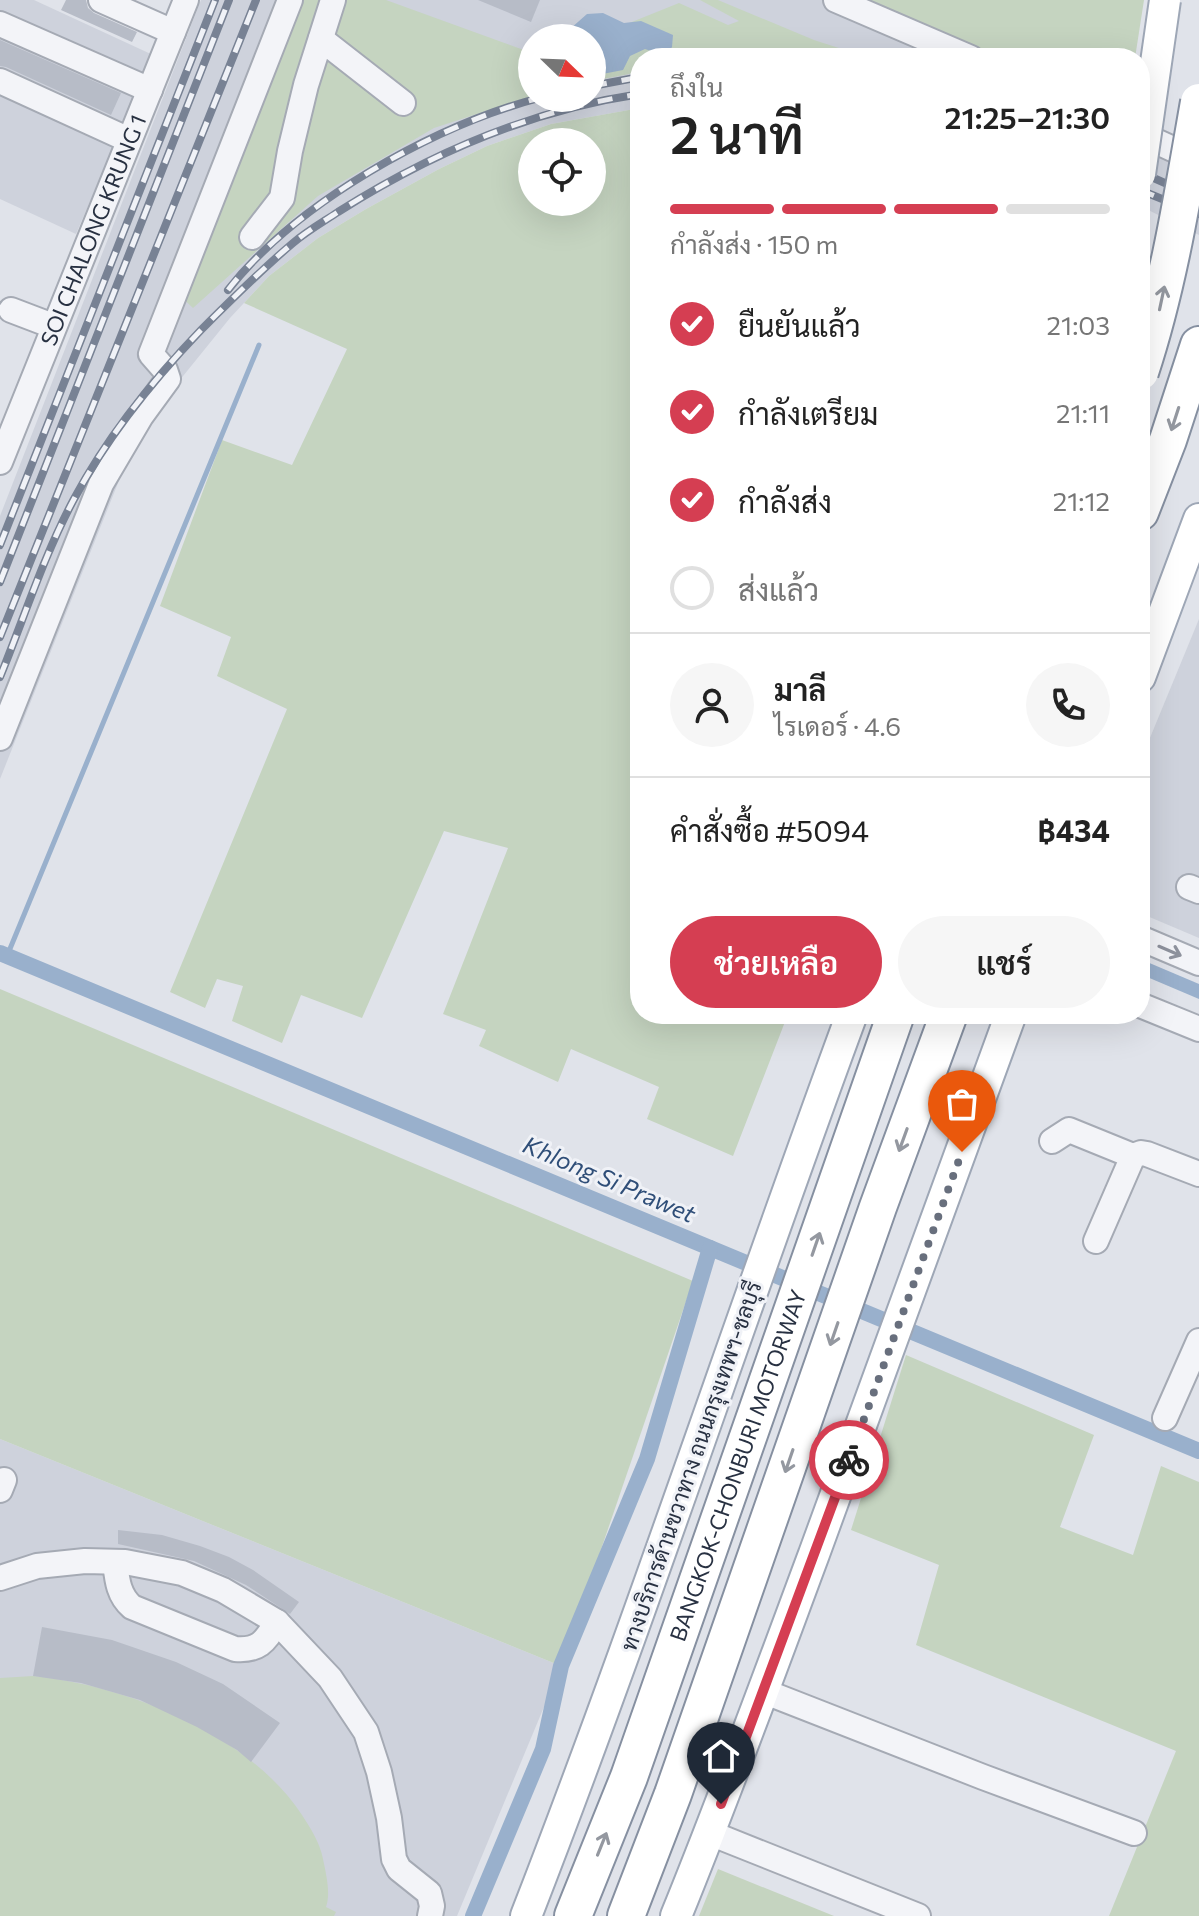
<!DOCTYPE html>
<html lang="th">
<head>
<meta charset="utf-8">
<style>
	body { margin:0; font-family:Commissioner,Sarabun,sans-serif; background:#f6f6f6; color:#222; height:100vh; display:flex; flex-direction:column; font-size:30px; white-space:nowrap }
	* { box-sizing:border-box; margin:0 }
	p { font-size:26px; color:#767676 }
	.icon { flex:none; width:44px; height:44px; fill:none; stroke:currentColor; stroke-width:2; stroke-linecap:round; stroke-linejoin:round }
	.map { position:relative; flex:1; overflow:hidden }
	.drawer { position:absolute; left:630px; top:48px; width:520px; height:976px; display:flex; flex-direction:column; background:#fff; border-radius:32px; box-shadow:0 8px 32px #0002 }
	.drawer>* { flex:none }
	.needle { width:52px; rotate:113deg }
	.tools { position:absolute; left:518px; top:24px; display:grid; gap:16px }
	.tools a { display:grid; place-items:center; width:88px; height:88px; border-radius:50%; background:#fff; box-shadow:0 8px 32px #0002; font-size:40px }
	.pin { position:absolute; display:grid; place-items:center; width:68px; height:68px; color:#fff; margin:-82px -34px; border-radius:50% 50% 50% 0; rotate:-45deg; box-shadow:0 0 8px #0007 }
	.pin .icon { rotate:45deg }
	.courier { position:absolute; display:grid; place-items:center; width:80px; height:80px; margin:-40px; border:6px solid #d53e52; border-radius:50%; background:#fff; color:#222; box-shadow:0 2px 10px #0007 }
	.head em { font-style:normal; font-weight:600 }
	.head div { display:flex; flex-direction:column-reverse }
	.head { display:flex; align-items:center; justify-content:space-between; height:136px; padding:0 40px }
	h1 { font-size:52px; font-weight:600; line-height:60px }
	.bar { display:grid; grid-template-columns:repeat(4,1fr); gap:12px 8px; align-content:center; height:96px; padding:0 40px }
	.bar i { height:10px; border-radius:6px; background:#e0e0e0 }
	.bar .selected { background:#d53e52 }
	.bar p { grid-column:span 4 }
	.line { display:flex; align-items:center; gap:20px; padding:0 40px; border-top:2px solid #e0e0e0 }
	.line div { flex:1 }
	.round { display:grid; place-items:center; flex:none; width:84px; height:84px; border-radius:42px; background:#f6f6f6 }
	ol { padding:0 40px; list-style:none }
	li { display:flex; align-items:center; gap:24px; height:88px }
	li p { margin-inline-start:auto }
	li .icon { padding:8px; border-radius:50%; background:#d53e52; color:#fff; stroke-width:4 }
	li:last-child { color:#767676 }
	li i { width:44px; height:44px; border:4px solid #e0e0e0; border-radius:50% }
	.action { display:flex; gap:16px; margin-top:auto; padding:16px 40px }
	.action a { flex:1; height:92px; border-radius:48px; background:#d53e52; color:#fff; font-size:32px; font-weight:600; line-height:92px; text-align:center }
	.action a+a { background:#f6f6f6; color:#222 }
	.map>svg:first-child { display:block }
	.built { fill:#ced2dc; fill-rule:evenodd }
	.green { fill:#c5d4c0; fill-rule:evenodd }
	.water { fill:#99b0cc }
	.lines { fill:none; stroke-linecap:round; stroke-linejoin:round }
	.stream { stroke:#99b0cc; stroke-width:5 }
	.canal { stroke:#99b0cc; stroke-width:16 }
	.building { fill:#b7bcc7 }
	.minor-casing { stroke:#a5aab4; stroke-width:28 }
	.major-casing { stroke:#9ea7b6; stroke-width:34 }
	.highway-casing { stroke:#8690a1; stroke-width:40 }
	.minor { stroke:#f3f4f8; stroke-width:24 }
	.major { stroke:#fff; stroke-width:30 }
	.highway { stroke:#fff; stroke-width:36 }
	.rail-casing { stroke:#788294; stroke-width:8 }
	.rail { stroke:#f0f2f7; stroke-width:5; stroke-dasharray:15; stroke-linecap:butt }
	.major-bridge-casing { stroke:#9ea7b6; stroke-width:34; stroke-linecap:butt }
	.highway-bridge-casing { stroke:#8690a1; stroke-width:40; stroke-linecap:butt }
	.major-bridge { stroke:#fff; stroke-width:30 }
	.highway-bridge { stroke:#fff; stroke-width:36 }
	.oneway { stroke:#9498a0 }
	.oneway2 { stroke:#8e929d }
	.done { stroke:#686f7d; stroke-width:8; stroke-dasharray:0 14.4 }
	.route { stroke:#d53e52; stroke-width:10 }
	.labels { text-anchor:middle; stroke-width:6; stroke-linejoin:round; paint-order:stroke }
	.street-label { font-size:22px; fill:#283142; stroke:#f0f2f7 }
	.water-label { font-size:24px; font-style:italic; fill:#2f4e78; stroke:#f0f2f7 }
</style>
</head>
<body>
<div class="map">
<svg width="1199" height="1916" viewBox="0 0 1199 1916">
	<rect width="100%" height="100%" fill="#e0e3ea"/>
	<g class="built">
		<polygon points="0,0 34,0 153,55 76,234 0,199"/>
		<path d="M 201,0 L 824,0 L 960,58 L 640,58 L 640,108 L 551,124 L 487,146 L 439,169 L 366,209 L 318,238 L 269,276 L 230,318 L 175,386 L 132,448 L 0,779 L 0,516 ZM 532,38 L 592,38 L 592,98 L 532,98 Z"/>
		<polygon points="1140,136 1199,166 1199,235 1140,206"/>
		<polygon points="1199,619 1199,938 1140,913 1140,762"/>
		<polygon points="0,1439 561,1666 457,1916 0,1916"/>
	</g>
	<g class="green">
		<polygon points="294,0 386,0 532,53 532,96 434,128 318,196 193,308 177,293"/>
		<polygon points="700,0 718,0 814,40 870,58 640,58 640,72 592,81 592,38 679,3 728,25 739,21"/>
		<polygon points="851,0 1144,0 1135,58 991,58"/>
		<path d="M 640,108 L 640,1014 L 788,1014 L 733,1156 L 647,1119 L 659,1087 L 571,1049 L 558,1082 L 479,1046 L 486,1030 L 443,1014 L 508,848 L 444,831 L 362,1018 L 301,995 L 282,1043 L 232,1021 L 243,986 L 217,979 L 205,1008 L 170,992 L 287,709 L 217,676 L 231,637 L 160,606 L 222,440 L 292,465 L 347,349 L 244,303 L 269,276 L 318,238 L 366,209 L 439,169 L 487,146 L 551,124 ZM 532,142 L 592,142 L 592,202 L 532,202 Z"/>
		<polygon points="0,989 693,1281 561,1666 0,1439"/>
		<polygon points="906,1355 1094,1435 1060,1527 1133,1555 1161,1466 1199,1482 1199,1916 1109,1916 1176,1751 916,1645 939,1565 851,1530"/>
		<path d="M 33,1676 C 126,1685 249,1734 302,1815 C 311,1829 320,1843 323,1859 C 326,1874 331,1893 326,1907 L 336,1912 L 334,1916 L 0,1916 L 0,1678 Z"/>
		<polygon points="718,1869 834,1916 699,1916"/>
	</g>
	<g class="water">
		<polygon points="603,13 624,23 641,21 673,35 672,47 666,56 645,49 630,56 623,70 592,76 592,38 568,38 570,29 587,14"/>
		<polygon points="1140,959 1199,984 1199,999 1140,974"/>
	</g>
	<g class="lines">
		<polyline class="stream" points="7,956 259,345"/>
		<g class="canal">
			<polyline points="0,953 1199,1451"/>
			<polyline points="473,1916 543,1749 561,1666 647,1459 710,1248"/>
		</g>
	</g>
	<g class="building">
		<polygon points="66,0 86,0 88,8 94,13 137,32 132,42 61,10"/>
		<polygon points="478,0 540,0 531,22"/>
		<polygon points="0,40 121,93 111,115 6,67 0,66"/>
		<polygon points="118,1530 162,1535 200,1546 229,1557 253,1570 299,1602 290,1614 246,1585 194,1561 118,1544"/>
		<polygon points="42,1627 112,1640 176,1662 223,1684 280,1723 251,1762 237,1750 197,1727 140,1700 81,1683 33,1676"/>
	</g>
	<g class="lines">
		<defs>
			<g id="minor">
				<polyline points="101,0 173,32"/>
				<polyline points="836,0 971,58"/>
				<polyline points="0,24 150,90"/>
				<polyline points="321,39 403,103"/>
				<polyline points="0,81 129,140"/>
				<polyline points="1140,134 1199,161"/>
				<polyline points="252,237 282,198 290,151 306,85 333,0"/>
				<polyline points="11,310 53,326"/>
				<path id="s1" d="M 0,462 L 186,0"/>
				<polyline points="0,738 101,484 141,416 168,379 165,370 151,354 290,0"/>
				<polyline points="1189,887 1199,891"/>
				<polyline points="1140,938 1199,963"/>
				<polyline points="1140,1005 1199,1029"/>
				<polyline points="1052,1141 1069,1130 1133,1156"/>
				<polyline points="1096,1241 1133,1156 1141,1153 1147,1154 1199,1174"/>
				<polyline points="1165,1418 1199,1341"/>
				<polyline points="0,1490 4,1480"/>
				<path d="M 115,1562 C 117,1579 118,1595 132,1607 L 235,1649 C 260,1651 265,1641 277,1622"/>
				<polyline points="0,1578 37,1566 85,1561 125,1562 182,1573 223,1590 277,1622 330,1678 366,1732 379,1772 389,1818 394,1859 399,1869 429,1893 432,1906 430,1916"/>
				<polyline points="763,1691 983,1777 1134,1833"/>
				<polyline points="710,1833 918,1916"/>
			</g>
			<g id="major">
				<polyline points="1140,677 1199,519"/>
				<path d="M 526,1916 C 642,1618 741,1314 852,1014"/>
				<path d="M 676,1916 C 725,1796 769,1675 814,1554 C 880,1374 946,1194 1011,1014"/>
			</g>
			<g id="highway">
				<polyline points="1140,512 1168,440 1199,345"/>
				<path id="s2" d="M 573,1916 L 629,1777 L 896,1014"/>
				<polyline points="626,1916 673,1794 878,1207 949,1014"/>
			</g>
		</defs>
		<use href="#minor" class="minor-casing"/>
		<use href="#major" class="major-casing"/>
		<use href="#highway" class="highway-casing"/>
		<use href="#minor" class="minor"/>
		<use href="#major" class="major"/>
		<use href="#highway" class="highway"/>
		<defs>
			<g id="rail">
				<polyline points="592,86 640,77"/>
				<polyline points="1140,172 1199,198"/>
				<polyline points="1140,190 1199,214"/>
				<path d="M 228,290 C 296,203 433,126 539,98"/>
				<polyline points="0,545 215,0"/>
				<polyline points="0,582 229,0"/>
				<polyline points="0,637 256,0"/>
				<path d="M 0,677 C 24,618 44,555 74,499 C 107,437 153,380 201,330 C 231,300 261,270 293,243 C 307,231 323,222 338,212 C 431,153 531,110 640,94"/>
			</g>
		</defs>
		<use href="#rail" class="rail-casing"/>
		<use href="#rail" class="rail"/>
		<defs>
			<polyline id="major-bridge" points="1140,174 1165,0"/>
			<path id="highway-bridge" d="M 1140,372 C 1169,284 1183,193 1199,102"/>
		</defs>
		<use href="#major-bridge" class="major-bridge-casing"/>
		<use href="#highway-bridge" class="highway-bridge-casing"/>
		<use href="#major-bridge" class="major-bridge"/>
		<use href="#highway-bridge" class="highway-bridge"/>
	</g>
	<defs><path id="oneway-shaft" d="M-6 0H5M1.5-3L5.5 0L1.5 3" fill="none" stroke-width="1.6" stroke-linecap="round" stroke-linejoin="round" transform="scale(2)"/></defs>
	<g class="oneway">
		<use href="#oneway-shaft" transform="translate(1162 298) rotate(-78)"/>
		<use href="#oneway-shaft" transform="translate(1175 419) rotate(108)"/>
		<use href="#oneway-shaft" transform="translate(903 1140) rotate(110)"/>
		<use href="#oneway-shaft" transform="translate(816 1244) rotate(-71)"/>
		<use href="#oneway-shaft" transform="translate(834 1334) rotate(109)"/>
		<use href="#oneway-shaft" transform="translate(789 1461) rotate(109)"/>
		<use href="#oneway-shaft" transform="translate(602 1844) rotate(-68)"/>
	</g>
	<use class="oneway2" href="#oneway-shaft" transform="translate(1170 951) rotate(23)"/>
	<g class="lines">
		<polyline class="done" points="849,1460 962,1152"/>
		<polyline class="route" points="721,1804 849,1460"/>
	</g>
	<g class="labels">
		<g class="street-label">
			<text dy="8" stroke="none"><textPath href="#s1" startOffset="250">SOI CHALONG KRUNG 1</textPath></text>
			<text transform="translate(691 1466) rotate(-71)" y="8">ทางบริการด้านขวาทาง ถนนกรุงเทพฯ-ชลบุรี</text>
			<text dy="8" stroke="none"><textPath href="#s2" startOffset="480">BANGKOK-CHONBURI MOTORWAY</textPath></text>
		</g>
		<g class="water-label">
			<text transform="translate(609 1180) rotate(23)" y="8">Khlong Si Prawet</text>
		</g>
	</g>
</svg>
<div class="tools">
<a><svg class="needle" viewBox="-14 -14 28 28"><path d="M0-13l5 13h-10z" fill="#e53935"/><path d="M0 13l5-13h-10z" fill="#767676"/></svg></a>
<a><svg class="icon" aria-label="locate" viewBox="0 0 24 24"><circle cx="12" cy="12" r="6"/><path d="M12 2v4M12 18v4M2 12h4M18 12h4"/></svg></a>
</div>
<div class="pin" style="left:962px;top:1152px;background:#ea580c"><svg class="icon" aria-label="bag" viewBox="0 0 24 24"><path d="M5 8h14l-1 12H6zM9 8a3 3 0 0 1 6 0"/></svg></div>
<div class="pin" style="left:721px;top:1804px;background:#1f2937"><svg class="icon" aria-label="home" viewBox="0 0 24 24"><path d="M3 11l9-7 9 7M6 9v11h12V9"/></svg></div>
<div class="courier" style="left:849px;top:1460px"><svg class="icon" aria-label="bike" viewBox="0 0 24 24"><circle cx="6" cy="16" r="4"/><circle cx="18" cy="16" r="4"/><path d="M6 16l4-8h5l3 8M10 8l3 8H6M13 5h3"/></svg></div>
<section class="drawer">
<div class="head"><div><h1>2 นาที</h1><p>ถึงใน</p></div><em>21:25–21:30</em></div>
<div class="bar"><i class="selected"></i><i class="selected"></i><i class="selected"></i><i></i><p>กำลังส่ง · 150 m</p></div>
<ol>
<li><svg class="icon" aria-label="check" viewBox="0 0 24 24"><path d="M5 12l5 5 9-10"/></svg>ยืนยันแล้ว<p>21:03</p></li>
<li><svg class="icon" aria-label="check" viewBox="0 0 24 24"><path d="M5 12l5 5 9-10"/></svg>กำลังเตรียม<p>21:11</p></li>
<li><svg class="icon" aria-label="check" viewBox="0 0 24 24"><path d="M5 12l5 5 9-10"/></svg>กำลังส่ง<p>21:12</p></li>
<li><i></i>ส่งแล้ว</li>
</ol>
<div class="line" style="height:144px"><a class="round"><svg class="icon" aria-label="person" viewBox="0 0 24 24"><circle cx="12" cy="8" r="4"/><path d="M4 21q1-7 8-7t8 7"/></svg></a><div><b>มาลี</b><p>ไรเดอร์ · 4.6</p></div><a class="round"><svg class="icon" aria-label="phone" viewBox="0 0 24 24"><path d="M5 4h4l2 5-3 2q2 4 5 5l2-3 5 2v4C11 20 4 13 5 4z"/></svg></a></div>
<div class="line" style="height:104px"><div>คำสั่งซื้อ #5094</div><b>฿434</b></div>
<div class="action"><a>ช่วยเหลือ</a><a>แชร์</a></div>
</section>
</div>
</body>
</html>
